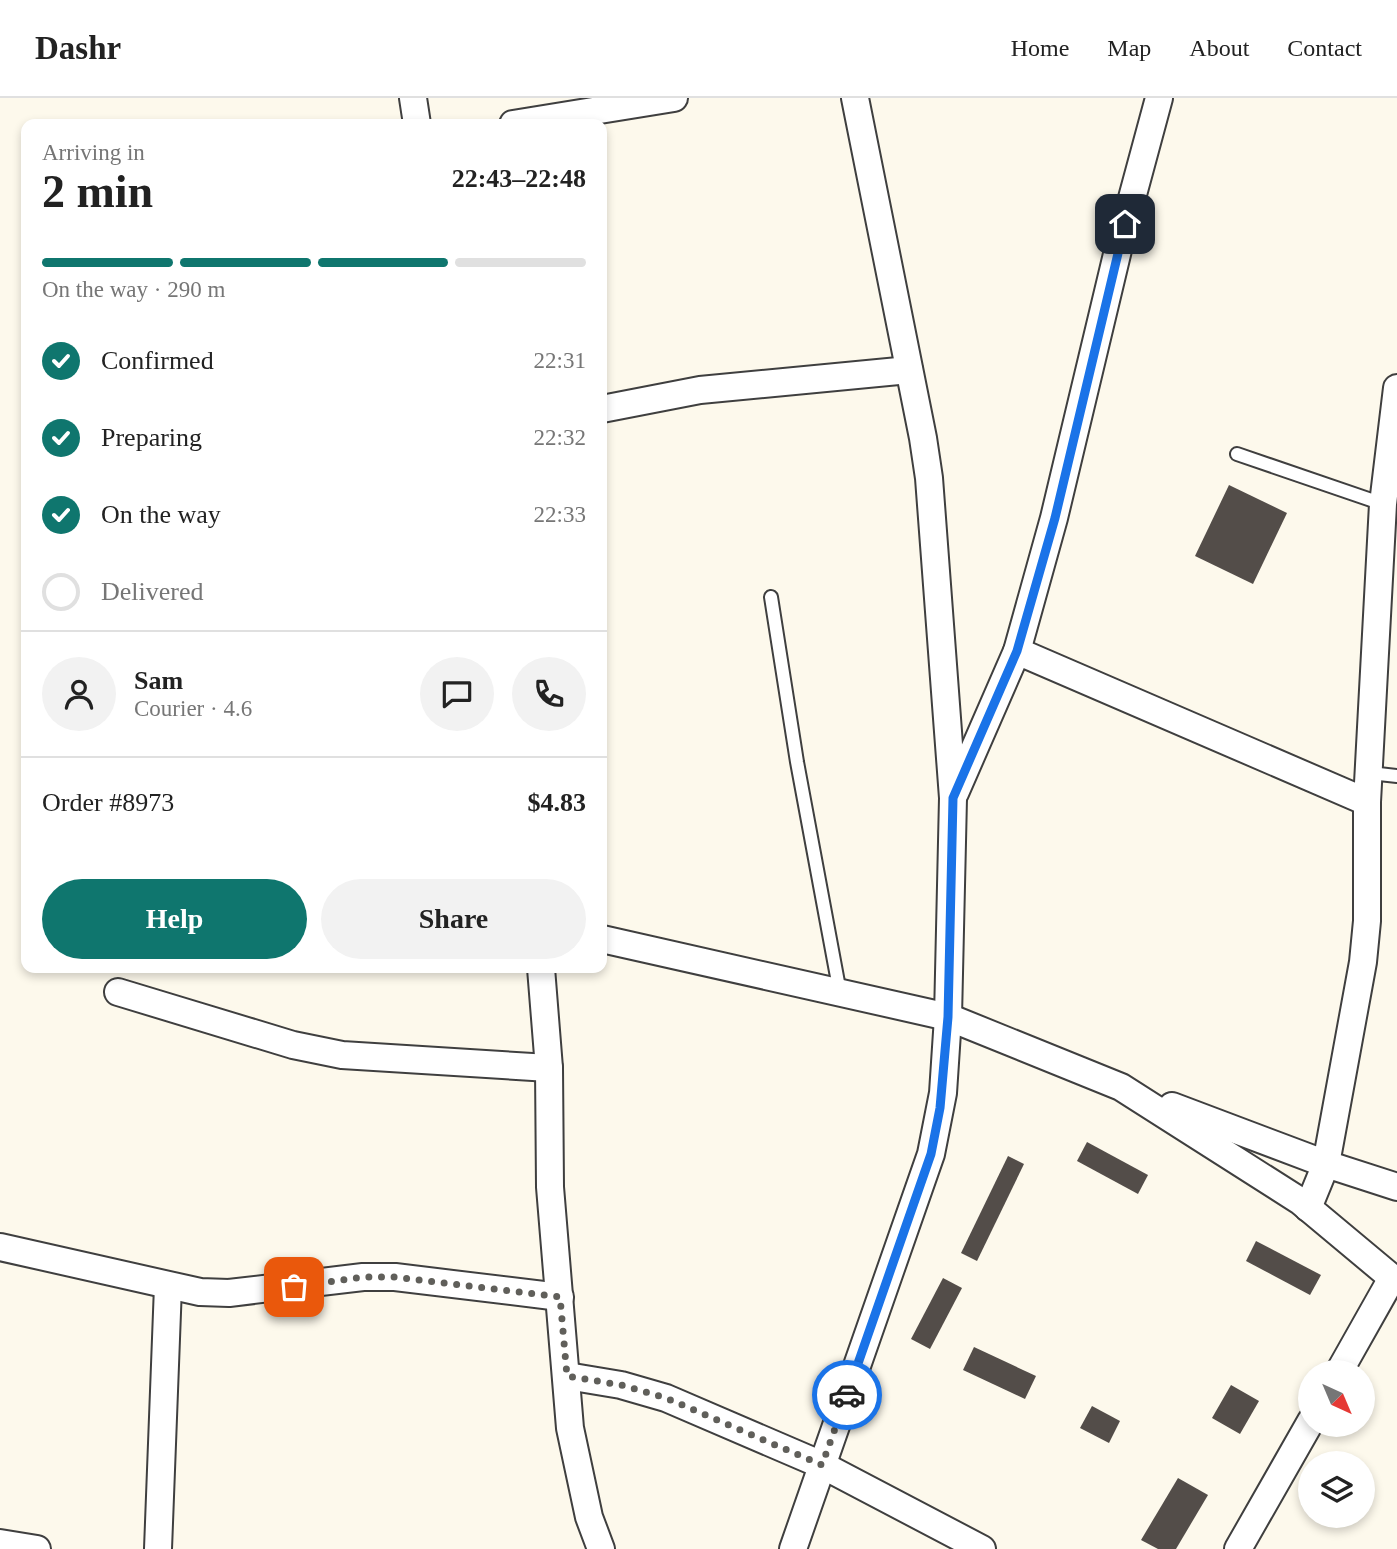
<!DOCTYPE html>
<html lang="en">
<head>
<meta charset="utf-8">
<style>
	body { margin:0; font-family:"Times New Roman",serif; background:#f2f2f2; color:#222; height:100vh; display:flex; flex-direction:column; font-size:26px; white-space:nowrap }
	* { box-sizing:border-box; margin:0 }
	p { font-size:23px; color:#767676 }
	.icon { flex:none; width:38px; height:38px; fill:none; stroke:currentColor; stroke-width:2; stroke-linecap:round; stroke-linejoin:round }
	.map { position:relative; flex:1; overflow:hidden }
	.panel { position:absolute; left:21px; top:21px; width:586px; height:854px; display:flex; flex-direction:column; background:#fff; border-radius:14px; box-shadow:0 4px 10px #0003 }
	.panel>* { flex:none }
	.needle { width:46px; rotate:136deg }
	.buttons { position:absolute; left:1298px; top:1262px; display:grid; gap:14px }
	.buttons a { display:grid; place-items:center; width:77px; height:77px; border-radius:50%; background:#fff; box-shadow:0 4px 10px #0003; font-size:35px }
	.pin { position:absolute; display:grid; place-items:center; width:60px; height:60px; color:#fff; margin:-30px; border-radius:14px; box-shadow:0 4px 10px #0006 }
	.courier { position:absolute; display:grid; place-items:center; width:70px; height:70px; margin:-35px; border:5px solid #1a73e8; border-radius:50%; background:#fff; color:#222; box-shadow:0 2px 9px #0007 }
	.overview em { font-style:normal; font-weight:700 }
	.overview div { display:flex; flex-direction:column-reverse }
	.overview { display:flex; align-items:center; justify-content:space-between; height:119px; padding:0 21px }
	h1 { font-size:46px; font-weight:700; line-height:52px }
	.bar { display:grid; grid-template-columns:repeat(4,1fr); gap:10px 7px; align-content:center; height:84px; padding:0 21px }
	.bar i { height:9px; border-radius:5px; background:#e0e0e0 }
	.bar .current { background:#0f766e }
	.bar p { grid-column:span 4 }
	.line { display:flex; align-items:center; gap:18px; padding:0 21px; border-top:2px solid #e0e0e0 }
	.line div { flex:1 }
	.round { display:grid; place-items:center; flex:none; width:74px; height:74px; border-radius:37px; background:#f2f2f2 }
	ol { padding:0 21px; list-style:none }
	li { display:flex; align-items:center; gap:21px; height:77px }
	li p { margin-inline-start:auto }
	li .icon { padding:7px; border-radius:50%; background:#0f766e; color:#fff; stroke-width:4 }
	li:last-child { color:#767676 }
	li i { width:38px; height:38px; border:4px solid #e0e0e0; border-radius:50% }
	.cta { display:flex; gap:14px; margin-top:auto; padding:14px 21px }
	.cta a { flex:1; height:80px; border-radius:42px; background:#0f766e; color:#fff; font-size:28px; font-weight:700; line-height:80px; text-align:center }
	.cta a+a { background:#f2f2f2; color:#222 }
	header { display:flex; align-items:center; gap:42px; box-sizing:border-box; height:98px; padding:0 35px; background:#fff; border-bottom:2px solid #e0e0e0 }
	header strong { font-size:33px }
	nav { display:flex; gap:38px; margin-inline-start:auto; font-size:24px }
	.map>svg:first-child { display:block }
	.building { fill:#534d49 }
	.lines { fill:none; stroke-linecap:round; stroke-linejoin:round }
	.lane-casing { stroke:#3f3f3f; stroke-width:16 }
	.street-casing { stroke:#3f3f3f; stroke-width:30 }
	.lane { stroke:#fff; stroke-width:12 }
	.street { stroke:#fff; stroke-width:26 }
	.done { stroke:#605f5a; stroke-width:7; stroke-dasharray:0 12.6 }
	.route { stroke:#1a73e8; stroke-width:9 }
</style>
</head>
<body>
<header>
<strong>Dashr</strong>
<nav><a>Home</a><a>Map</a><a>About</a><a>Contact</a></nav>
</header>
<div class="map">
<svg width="1397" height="1451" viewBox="0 0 1397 1451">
	<rect width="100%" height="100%" fill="#fdf9ec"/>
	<g class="building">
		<polygon points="1229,387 1287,415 1253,486 1195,458"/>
		<polygon points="1087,1044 1148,1077 1138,1096 1077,1063"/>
		<polygon points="1008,1058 1024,1066 977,1163 961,1155"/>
		<polygon points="1256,1143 1321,1177 1310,1197 1246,1163"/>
		<polygon points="943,1180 962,1190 930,1251 911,1241"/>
		<polygon points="974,1249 1036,1278 1025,1301 963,1272"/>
		<polygon points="1231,1287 1259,1303 1240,1336 1212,1320"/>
		<polygon points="1092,1308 1120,1323 1109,1345 1080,1330"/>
		<polygon points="1178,1380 1208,1397 1176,1451 1158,1451 1141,1442"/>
	</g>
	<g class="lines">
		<defs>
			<g id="lane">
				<polyline points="1237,356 1383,406"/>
				<polyline points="771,499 797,664 840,895"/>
				<polyline points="1370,675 1397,678"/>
			</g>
			<g id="street">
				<polyline points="413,0 417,26"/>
				<polyline points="513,26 674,0"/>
				<polyline points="602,311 700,292 909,272"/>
				<polyline points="1017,553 1367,704"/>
				<polyline points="955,695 1017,553 1054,420 1118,152 1159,0"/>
				<polyline points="602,841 948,919 1121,989 1300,1103 1397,1184"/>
				<polyline points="541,870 549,970 550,1089 570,1330 589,1419 601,1451"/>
				<polyline points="118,894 293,947 342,957 549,970"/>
				<polyline points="1172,1008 1326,1066 1397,1089"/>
				<polyline points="1308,1110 1326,1066 1363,864 1367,823 1367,704 1383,406 1397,290"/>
				<polyline points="0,1149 200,1194 229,1195 363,1179 395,1179 560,1199"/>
				<polyline points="1339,1274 1392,1180"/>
				<polyline points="567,1278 621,1287 666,1300 822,1367 982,1451"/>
				<polyline points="0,1445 37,1451"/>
				<polyline points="158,1451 168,1188"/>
				<polyline points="793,1451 931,1056 943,995 948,919 953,700 929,380 923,340 855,0"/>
				<polyline points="1238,1451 1311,1323"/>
			</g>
		</defs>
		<use href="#lane" class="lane-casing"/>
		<use href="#street" class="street-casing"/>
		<use href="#lane" class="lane"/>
		<use href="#street" class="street"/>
	</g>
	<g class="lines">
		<polyline class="done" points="294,1189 363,1179 395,1179 560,1199 567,1278 621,1287 666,1300 822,1367 847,1297"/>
		<polyline class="route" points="847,1297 931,1056 940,1010 948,919 953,700 1017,553 1055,420 1125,126"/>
	</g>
</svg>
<div class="buttons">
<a><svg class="needle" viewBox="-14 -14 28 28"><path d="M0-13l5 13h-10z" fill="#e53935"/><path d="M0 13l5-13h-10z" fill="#767676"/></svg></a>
<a><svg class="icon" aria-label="layers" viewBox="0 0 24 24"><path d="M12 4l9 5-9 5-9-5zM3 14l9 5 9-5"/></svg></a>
</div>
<div class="pin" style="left:294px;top:1189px;background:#ea580c"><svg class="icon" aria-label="bag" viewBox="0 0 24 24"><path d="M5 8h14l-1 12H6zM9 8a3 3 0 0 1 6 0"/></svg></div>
<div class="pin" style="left:1125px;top:126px;background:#1f2937"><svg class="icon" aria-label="home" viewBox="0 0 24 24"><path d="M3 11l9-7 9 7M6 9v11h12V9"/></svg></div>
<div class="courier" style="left:847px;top:1297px"><svg class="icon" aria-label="car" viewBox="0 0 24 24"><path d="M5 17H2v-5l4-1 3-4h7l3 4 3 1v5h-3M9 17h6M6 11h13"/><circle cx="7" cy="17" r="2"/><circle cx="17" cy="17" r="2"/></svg></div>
<section class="panel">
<div class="overview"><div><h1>2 min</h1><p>Arriving in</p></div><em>22:43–22:48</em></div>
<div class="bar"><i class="current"></i><i class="current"></i><i class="current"></i><i></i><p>On the way · 290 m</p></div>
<ol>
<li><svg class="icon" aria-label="check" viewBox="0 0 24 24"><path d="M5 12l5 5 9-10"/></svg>Confirmed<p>22:31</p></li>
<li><svg class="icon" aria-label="check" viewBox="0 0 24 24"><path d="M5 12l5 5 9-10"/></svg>Preparing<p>22:32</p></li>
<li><svg class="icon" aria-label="check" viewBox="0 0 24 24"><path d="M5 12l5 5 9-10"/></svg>On the way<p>22:33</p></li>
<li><i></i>Delivered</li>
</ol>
<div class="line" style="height:126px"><a class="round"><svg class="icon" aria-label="person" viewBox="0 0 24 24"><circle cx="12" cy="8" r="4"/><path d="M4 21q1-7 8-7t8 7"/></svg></a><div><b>Sam</b><p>Courier · 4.6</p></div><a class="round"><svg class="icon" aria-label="chat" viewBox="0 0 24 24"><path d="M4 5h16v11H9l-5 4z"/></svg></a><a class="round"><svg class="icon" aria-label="phone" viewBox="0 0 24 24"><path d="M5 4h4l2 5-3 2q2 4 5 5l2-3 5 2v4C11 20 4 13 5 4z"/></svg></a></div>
<div class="line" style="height:91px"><div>Order #8973</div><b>$4.83</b></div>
<div class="cta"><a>Help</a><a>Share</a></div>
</section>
</div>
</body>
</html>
